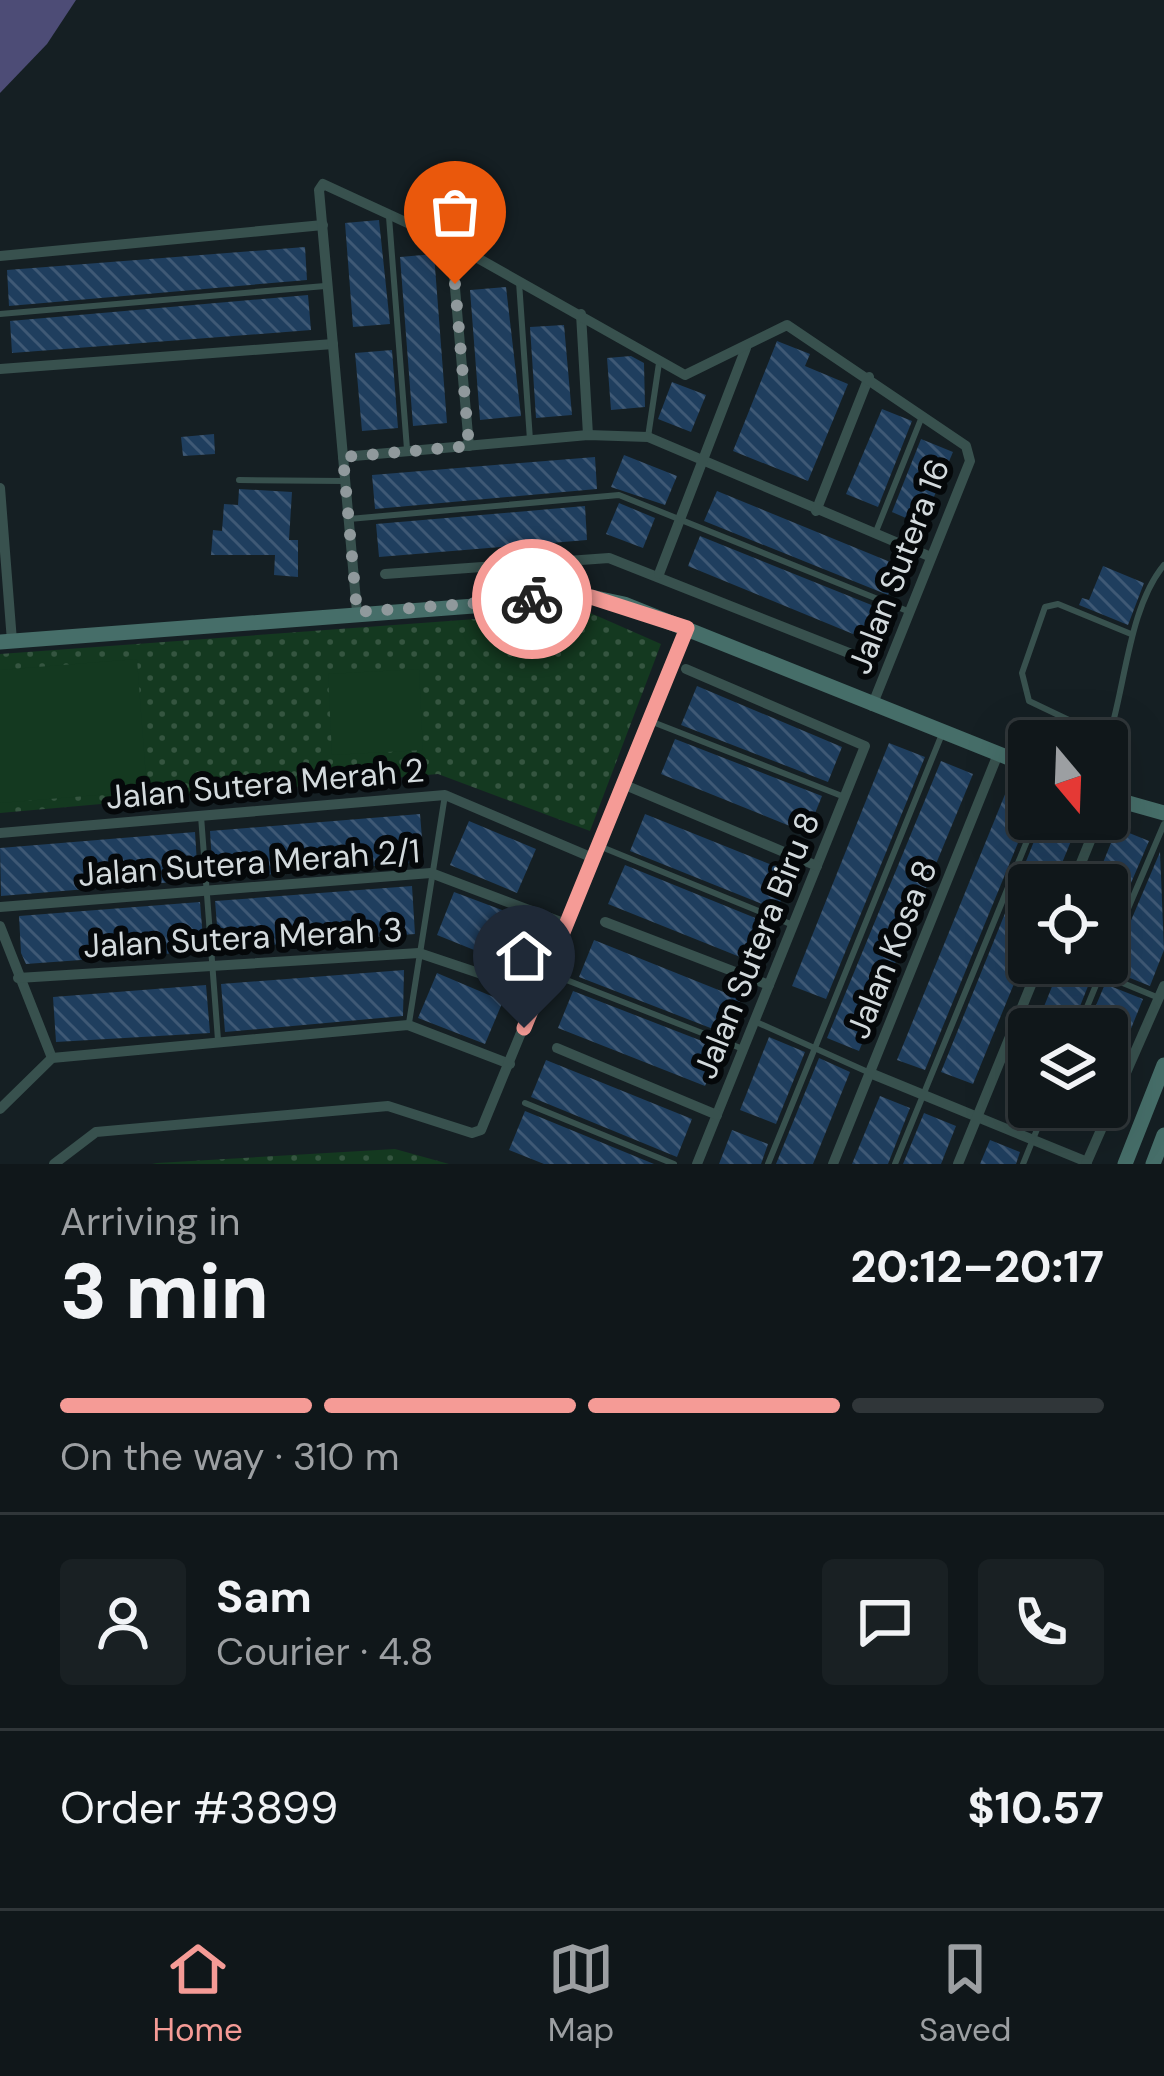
<!DOCTYPE html>
<html lang="en">
<head>
<meta charset="utf-8">
<style>
	body { margin:0; font-family:"DM Sans",sans-serif; background:#192023; color:#f1f3f6; height:100vh; display:flex; flex-direction:column; font-size:45px; white-space:nowrap }
	* { box-sizing:border-box; margin:0 }
	p { font-size:39px; color:#9c9fa2 }
	.icon { flex:none; width:66px; height:66px; fill:none; stroke:currentColor; stroke-width:2; stroke-linecap:round; stroke-linejoin:round }
	.map { position:relative; height:1164px; overflow:hidden }
	.sheet { display:flex; flex-direction:column; background:#10171a; flex:1 }
	.sheet>* { flex:none }
	.needle { width:78px; rotate:161deg }
	.buttons { position:absolute; left:1008px; top:720px; display:grid; gap:24px }
	.buttons a { display:grid; place-items:center; width:120px; height:120px; border-radius:12px; background:#10171a; box-shadow:0 12px 48px #0002,0 0 0 3px #303639; font-size:60px }
	.pin { position:absolute; display:grid; place-items:center; width:102px; height:102px; color:#fff; margin:-123px -51px; border-radius:50% 50% 50% 0; rotate:-45deg; box-shadow:0 0 12px #0007 }
	.pin .icon { rotate:45deg }
	.courier { position:absolute; display:grid; place-items:center; width:120px; height:120px; margin:-60px; border:9px solid #f59b96; border-radius:50%; background:#fff; color:#222; box-shadow:0 3px 15px #0007 }
	.head em { font-style:normal; font-weight:800 }
	.head div { display:flex; flex-direction:column-reverse }
	.head { display:flex; align-items:center; justify-content:space-between; height:204px; padding:0 60px }
	h1 { font-size:78px; font-weight:800; line-height:90px }
	.bar { display:grid; grid-template-columns:repeat(4,1fr); gap:18px 12px; align-content:center; height:144px; padding:0 60px }
	.bar i { height:15px; border-radius:9px; background:#303639 }
	.bar .current { background:#f59b96 }
	.bar p { grid-column:span 4 }
	.line { display:flex; align-items:center; gap:30px; padding:0 60px; border-top:3px solid #303639 }
	.line div { flex:1 }
	.round { display:grid; place-items:center; flex:none; width:126px; height:126px; border-radius:12px; background:#192023 }
	.tabs { display:flex; justify-content:space-around; align-items:center; height:168px; border-top:3px solid #303639; background:#10171a; font-size:33px; color:#9c9fa2 }
	.tabs a { display:grid; justify-items:center; gap:6px }
	.tabs .current { color:#f59b96 }
	.map>svg:first-child { display:block }
	.park { fill:url(#park-dots) }
	.pitch { fill:#143920 }
	.water { fill:#4d4c76 }
	.building { fill:url(#building-back-hatch) }
	.lines { fill:none; stroke-linecap:round; stroke-linejoin:round }
	.lane { stroke:#38514e; stroke-width:6 }
	.street { stroke:#38514e; stroke-width:10 }
	.secondary { stroke:#466e69; stroke-width:15 }
	.done { stroke:#90999c; stroke-width:12; stroke-dasharray:0 21.6 }
	.route { stroke:#f59b96; stroke-width:15 }
	.labels { text-anchor:middle; stroke-width:12; stroke-linejoin:round; paint-order:stroke }
	.street-label { font-size:33px; fill:#d3dadd; stroke:#05080a }
</style>
</head>
<body>
<div class="map">
<svg width="1164" height="1164" viewBox="0 0 1164 1164">
	<defs>
		<pattern id="park-dots" width="8" height="8" patternUnits="userSpaceOnUse" patternTransform="scale(3)"><rect width="8" height="8" fill="#143920"/><path d="M2 2h.1M6 6h.1" fill="none" stroke="#355540" stroke-width="1.8" stroke-linecap="round"/></pattern>
		<pattern id="building-back-hatch" width="6" height="6" patternUnits="userSpaceOnUse" patternTransform="scale(3)"><rect width="6" height="6" fill="#1f3e5e"/><path d="M-1 5l2 2M0 0l6 6M5-1l2 2" fill="none" stroke="#3f5975"/></pattern>
	</defs>
	<rect width="100%" height="100%" fill="#151f23"/>
	<g class="park">
		<polygon points="586,611 661,644 590,831 438,774 0,813 0,654"/>
		<polygon points="395,1149 449,1164 152,1164 157,1163"/>
	</g>
	<g class="pitch">
		<polygon points="137,659 147,791 0,803 0,670"/>
		<polygon points="419,669 423,750 332,755 328,674"/>
	</g>
	<polygon class="water" points="0,0 76,0 47,44 0,93"/>
	<g class="building">
		<polygon points="379,220 390,324 353,327 345,223"/>
		<polygon points="305,247 307,280 9,306 7,270"/>
		<polygon points="434,254 447,423 413,426 400,257"/>
		<polygon points="506,287 521,416 480,420 470,290"/>
		<polygon points="308,295 311,330 12,353 10,321"/>
		<polygon points="564,325 572,415 536,418 530,327"/>
		<polygon points="777,341 810,354 805,366 848,384 808,481 733,451"/>
		<polygon points="392,350 398,428 362,431 355,353"/>
		<polygon points="631,356 644,363 645,407 611,410 607,358"/>
		<polygon points="672,382 706,395 691,432 658,419"/>
		<polygon points="882,409 912,421 878,507 846,494"/>
		<polygon points="214,434 215,454 183,456 181,437"/>
		<polygon points="921,439 953,452 922,525 892,512"/>
		<polygon points="624,455 677,476 665,505 611,487"/>
		<polygon points="595,457 597,489 375,509 372,475"/>
		<polygon points="239,489 292,492 289,540 298,540 298,577 274,575 275,555 211,555 213,530 222,531 224,504 238,505"/>
		<polygon points="717,491 900,566 888,595 704,521"/>
		<polygon points="619,503 655,518 643,548 606,534"/>
		<polygon points="585,506 587,540 379,557 376,524"/>
		<polygon points="700,536 884,610 870,641 688,566"/>
		<polygon points="1103,566 1144,583 1128,625 1079,605 1082,598 1089,600"/>
		<polygon points="697,686 842,747 828,782 681,725"/>
		<polygon points="675,739 822,796 807,833 661,774"/>
		<polygon points="889,743 925,757 826,999 792,986"/>
		<polygon points="941,761 973,774 859,1051 827,1038"/>
		<polygon points="1008,787 1029,795 1029,816 925,1070 897,1060"/>
		<polygon points="420,814 424,862 213,879 210,831"/>
		<polygon points="645,814 792,873 777,910 630,851"/>
		<polygon points="1043,819 1080,819 1053,885 1029,885 1029,947 973,1084 941,1072"/>
		<polygon points="469,821 536,849 517,893 450,865"/>
		<polygon points="1117,828 1149,841 1107,939 1107,885 1094,885"/>
		<polygon points="195,832 198,880 1,896 0,848"/>
		<polygon points="1160,852 1164,950 1150,986 1110,970"/>
		<polygon points="625,865 770,924 755,963 608,904"/>
		<polygon points="412,886 415,934 219,949 215,901"/>
		<polygon points="454,892 534,922 516,967 437,935"/>
		<polygon points="200,902 204,951 26,964 21,953 19,916"/>
		<polygon points="594,940 741,999 726,1034 579,977"/>
		<polygon points="1061,964 1092,976 1071,1029 1035,1029"/>
		<polygon points="404,970 403,1016 225,1032 221,984"/>
		<polygon points="437,973 503,1001 485,1044 418,1018"/>
		<polygon points="1105,984 1143,999 1107,1088 1107,1029 1086,1029"/>
		<polygon points="206,985 210,1033 56,1042 53,997"/>
		<polygon points="573,991 720,1048 705,1086 558,1028"/>
		<polygon points="769,1037 805,1052 776,1124 740,1110"/>
		<polygon points="1029,1044 1029,1105 1007,1097"/>
		<polygon points="819,1058 850,1072 813,1164 776,1164"/>
		<polygon points="546,1060 692,1119 677,1157 531,1097"/>
		<polygon points="880,1096 910,1108 888,1164 852,1164"/>
		<polygon points="1053,1107 1100,1107 1091,1129 1052,1113"/>
		<polygon points="525,1111 654,1164 544,1164 509,1150"/>
		<polygon points="924,1113 956,1126 941,1164 903,1164"/>
		<polygon points="732,1130 768,1144 761,1164 719,1164"/>
		<polygon points="990,1140 1020,1152 1016,1164 980,1164"/>
	</g>
	<g class="lines">
		<g class="lane">
			<polyline points="389,217 407,449"/>
			<polyline points="519,282 530,440"/>
			<polyline points="0,314 325,286"/>
			<polyline points="648,437 659,363"/>
			<polyline points="239,480 344,481"/>
			<polyline points="349,519 619,495 910,612"/>
			<polyline points="875,534 921,419"/>
			<path d="M 1131,634 L 1058,604 L 1045,607 L 1022,673 L 1029,701 L 1094,732 L 1112,726 C 1126,676 1131,605 1164,565"/>
			<polyline points="650,721 842,796"/>
			<polyline points="201,816 218,1040"/>
			<polyline points="599,846 793,925"/>
			<polyline points="1107,958 1164,824"/>
			<polyline points="546,972 743,1049"/>
			<polyline points="1101,974 1159,998"/>
			<polyline points="754,1021 870,1073"/>
			<polyline points="409,1023 445,795"/>
			<polyline points="1078,1029 1105,963"/>
			<polyline points="525,1103 674,1164"/>
			<polyline points="768,1164 942,734"/>
			<polyline points="895,1164 1036,819"/>
			<polyline points="1023,1164 1046,1107"/>
		</g>
		<g class="street">
			<polyline points="451,243 469,446"/>
			<polyline points="0,256 323,225"/>
			<polyline points="581,314 588,435"/>
			<polyline points="0,369 333,344"/>
			<polyline points="343,457 588,435 648,437 931,557"/>
			<polyline points="0,488 12,641"/>
			<polyline points="816,511 869,377"/>
			<polyline points="385,574 609,558 864,659"/>
			<polyline points="659,574 746,348"/>
			<polyline points="357,612 319,190 323,184 451,243 685,375 787,325 966,446 970,461 872,706"/>
			<polyline points="686,669 865,746 697,1164"/>
			<polyline points="625,785 817,866"/>
			<polyline points="0,833 445,795 593,858"/>
			<polyline points="1072,885 1099,819"/>
			<polyline points="0,907 431,873 566,924"/>
			<polyline points="605,922 769,985"/>
			<polyline points="0,926 52,1058"/>
			<polyline points="18,978 419,953 538,993"/>
			<polyline points="557,1048 717,1115"/>
			<polyline points="870,1073 1087,1162"/>
			<polyline points="0,1109 52,1058 408,1025 510,1064"/>
			<polyline points="54,1164 96,1132 388,1106 472,1133 481,1130 687,629"/>
			<polyline points="833,1164 998,754"/>
			<polyline points="958,1164 1040,963"/>
			<polyline points="1086,1164 1164,986"/>
		</g>
		<g class="secondary">
			<polyline points="0,642 591,597 624,604 1029,766"/>
			<polyline points="1107,797 1164,813"/>
			<polyline points="1125,1164 1164,1065"/>
			<polyline points="1153,1164 1164,1135"/>
		</g>
	</g>
	<g class="lines">
		<polyline class="done" points="455,284 469,446 343,457 357,612 532,599"/>
		<polyline class="route" points="524,1028 687,628 591,597 532,599"/>
	</g>
	<g class="labels">
		<g class="street-label">
			<text transform="translate(898 566) rotate(-69)" y="12">Jalan Sutera 16</text>
			<text transform="translate(265 783) rotate(-5)" y="12">Jalan Sutera Merah 2</text>
			<text transform="translate(249 862) rotate(-4)" y="12">Jalan Sutera Merah 2/1</text>
			<text transform="translate(243 937) rotate(-3)" y="12">Jalan Sutera Merah 3</text>
			<text transform="translate(756 945) rotate(-68)" y="12">Jalan Sutera Biru 8</text>
			<text transform="translate(891 949) rotate(-68)" y="12">Jalan Kosa 8</text>
		</g>
	</g>
</svg>
<div class="buttons">
<a><svg class="needle" viewBox="-14 -14 28 28"><path d="M0-13l5 13h-10z" fill="#e53935"/><path d="M0 13l5-13h-10z" fill="#9c9fa2"/></svg></a>
<a><svg class="icon" aria-label="locate" viewBox="0 0 24 24"><circle cx="12" cy="12" r="6"/><path d="M12 2v4M12 18v4M2 12h4M18 12h4"/></svg></a>
<a><svg class="icon" aria-label="layers" viewBox="0 0 24 24"><path d="M12 4l9 5-9 5-9-5zM3 14l9 5 9-5"/></svg></a>
</div>
<div class="pin" style="left:455px;top:284px;background:#ea580c"><svg class="icon" aria-label="bag" viewBox="0 0 24 24"><path d="M5 8h14l-1 12H6zM9 8a3 3 0 0 1 6 0"/></svg></div>
<div class="pin" style="left:524px;top:1028px;background:#1f2937"><svg class="icon" aria-label="home" viewBox="0 0 24 24"><path d="M3 11l9-7 9 7M6 9v11h12V9"/></svg></div>
<div class="courier" style="left:532px;top:599px"><svg class="icon" aria-label="bike" viewBox="0 0 24 24"><circle cx="6" cy="16" r="4"/><circle cx="18" cy="16" r="4"/><path d="M6 16l4-8h5l3 8M10 8l3 8H6M13 5h3"/></svg></div>
</div>
<section class="sheet">
<div class="head"><div><h1>3 min</h1><p>Arriving in</p></div><em>20:12–20:17</em></div>
<div class="bar"><i class="current"></i><i class="current"></i><i class="current"></i><i></i><p>On the way · 310 m</p></div>
<div class="line" style="height:216px"><a class="round"><svg class="icon" aria-label="person" viewBox="0 0 24 24"><circle cx="12" cy="8" r="4"/><path d="M4 21q1-7 8-7t8 7"/></svg></a><div><b>Sam</b><p>Courier · 4.8</p></div><a class="round"><svg class="icon" aria-label="chat" viewBox="0 0 24 24"><path d="M4 5h16v11H9l-5 4z"/></svg></a><a class="round"><svg class="icon" aria-label="phone" viewBox="0 0 24 24"><path d="M5 4h4l2 5-3 2q2 4 5 5l2-3 5 2v4C11 20 4 13 5 4z"/></svg></a></div>
<div class="line" style="height:156px"><div>Order #3899</div><b>$10.57</b></div>
</section>
<nav class="tabs">
<a class="current"><svg class="icon" aria-label="home" viewBox="0 0 24 24"><path d="M3 11l9-7 9 7M6 9v11h12V9"/></svg>Home</a>
<a><svg class="icon" aria-label="map" viewBox="0 0 24 24"><path d="M3 6l6-2 6 2 6-2v14l-6 2-6-2-6 2zM9 4v14M15 6v14"/></svg>Map</a>
<a><svg class="icon" aria-label="saved" viewBox="0 0 24 24"><path d="M7 4h10v16l-5-4-5 4z"/></svg>Saved</a>
</nav>
</body>
</html>
